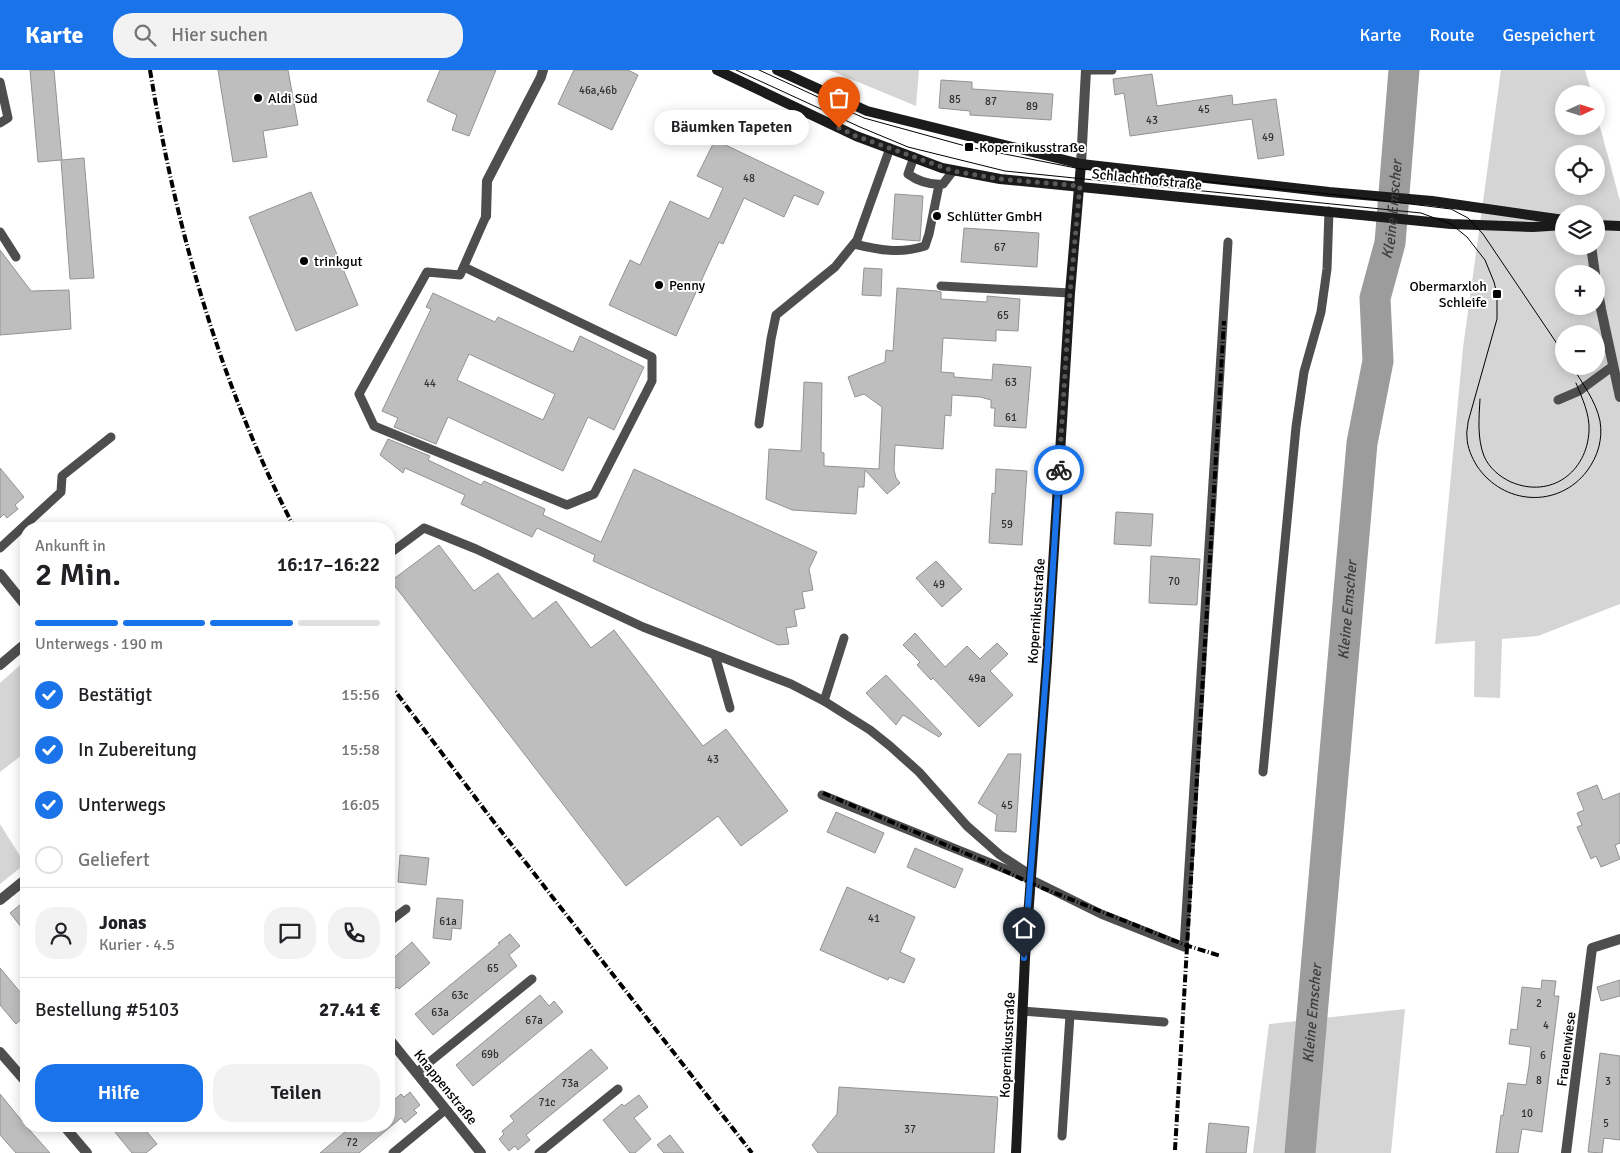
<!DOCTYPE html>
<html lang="de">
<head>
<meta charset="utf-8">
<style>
	body { margin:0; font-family:Signika,sans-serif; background:#f2f2f2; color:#202124; height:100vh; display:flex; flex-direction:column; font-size:19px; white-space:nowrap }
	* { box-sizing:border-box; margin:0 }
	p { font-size:16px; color:#757577 }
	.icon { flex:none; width:28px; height:28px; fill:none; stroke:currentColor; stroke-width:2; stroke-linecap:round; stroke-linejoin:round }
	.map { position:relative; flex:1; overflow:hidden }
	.drawer { position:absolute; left:20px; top:452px; width:375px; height:610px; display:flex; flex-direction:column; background:#fff; border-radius:20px; box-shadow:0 2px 12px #0003 }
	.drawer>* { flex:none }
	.needle { width:32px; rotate:86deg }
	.controls { position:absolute; left:1555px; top:15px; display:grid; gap:10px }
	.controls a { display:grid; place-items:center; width:50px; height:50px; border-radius:50%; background:#fff; box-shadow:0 2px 12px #0003; font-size:25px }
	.pin { position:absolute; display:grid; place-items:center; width:42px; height:42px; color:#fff; margin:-51px -21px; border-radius:50% 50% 50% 0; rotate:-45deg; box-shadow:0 0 5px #0007 }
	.pin .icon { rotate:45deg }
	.courier { position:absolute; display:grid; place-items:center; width:50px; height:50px; margin:-25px; border:4px solid #1a73e8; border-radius:50%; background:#fff; color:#222; box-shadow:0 1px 6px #0007 }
	.bubble { position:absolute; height:35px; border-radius:18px; background:#fff; box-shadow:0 2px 12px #0003; font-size:16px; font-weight:600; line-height:35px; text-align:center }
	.overview em { font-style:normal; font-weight:600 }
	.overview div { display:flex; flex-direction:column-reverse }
	.overview { display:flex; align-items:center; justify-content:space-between; height:85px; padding:0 15px }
	h1 { font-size:32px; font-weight:600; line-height:38px }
	.bar { display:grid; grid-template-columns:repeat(4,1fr); gap:8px 5px; align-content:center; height:60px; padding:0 15px }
	.bar i { height:6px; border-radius:4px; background:#e0e0e0 }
	.bar .on { background:#1a73e8 }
	.bar p { grid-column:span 4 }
	.line { display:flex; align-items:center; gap:12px; padding:0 15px; border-top:1px solid #e0e0e0 }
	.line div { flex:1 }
	.round { display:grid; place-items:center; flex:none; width:52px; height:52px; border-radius:20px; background:#f2f2f2 }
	ol { padding:0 15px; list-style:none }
	li { display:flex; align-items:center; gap:15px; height:55px }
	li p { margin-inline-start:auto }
	li .icon { padding:5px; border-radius:50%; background:#1a73e8; color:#fff; stroke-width:4 }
	li:last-child { color:#757577 }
	li i { width:28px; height:28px; border:2px solid #e0e0e0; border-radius:50% }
	.action { display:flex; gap:10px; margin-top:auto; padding:10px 15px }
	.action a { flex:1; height:58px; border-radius:20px; background:#1a73e8; color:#fff; font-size:20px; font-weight:600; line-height:58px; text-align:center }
	.action a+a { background:#f2f2f2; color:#202124 }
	header { display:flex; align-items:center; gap:30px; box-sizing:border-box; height:70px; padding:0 25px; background:#1a73e8; color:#fff }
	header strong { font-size:24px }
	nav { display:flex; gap:28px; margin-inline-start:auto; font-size:18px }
	.search { width:350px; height:45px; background:#f2f2f2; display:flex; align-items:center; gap:12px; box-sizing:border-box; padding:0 18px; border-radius:20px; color:#757577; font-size:19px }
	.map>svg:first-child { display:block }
	.green { fill:#d5d5d5; fill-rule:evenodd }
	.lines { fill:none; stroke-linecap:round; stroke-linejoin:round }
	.river { stroke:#9c9c9c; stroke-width:31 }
	.building { fill:#bebebe; stroke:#929292; fill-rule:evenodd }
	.lane { stroke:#4e4e4e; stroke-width:9 }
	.street { stroke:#4e4e4e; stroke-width:10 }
	.secondary { stroke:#1b1b1b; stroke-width:10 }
	.tram { stroke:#000; stroke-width:1 }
	.rail { stroke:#000; stroke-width:4; stroke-dasharray:8 2.5 1 2.5; stroke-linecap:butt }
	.done { stroke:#595959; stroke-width:5; stroke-dasharray:0 9 }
	.route { stroke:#1a73e8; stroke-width:6 }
	.poi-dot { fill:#000; stroke:#fff; stroke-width:2 }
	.labels { text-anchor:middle; stroke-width:4; stroke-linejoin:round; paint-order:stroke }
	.number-label { font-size:11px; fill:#303030 }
	.poi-label { font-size:14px; fill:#000; stroke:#fff; text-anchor:start }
	.street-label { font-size:14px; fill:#000; stroke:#fff }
	.water-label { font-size:15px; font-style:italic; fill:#3d3d3d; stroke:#fff }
</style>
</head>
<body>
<header>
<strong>Karte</strong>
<div class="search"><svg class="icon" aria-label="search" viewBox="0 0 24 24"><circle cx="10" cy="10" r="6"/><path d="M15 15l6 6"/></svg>Hier suchen</div>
<nav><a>Karte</a><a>Route</a><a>Gespeichert</a></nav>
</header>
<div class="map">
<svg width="1620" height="1083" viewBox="0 0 1620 1083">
	<rect width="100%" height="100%" fill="#fff"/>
	<g class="green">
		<polygon points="829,0 919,0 916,36"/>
		<path d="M 1501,0 L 1585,0 L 1592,24 L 1564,24 L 1564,56 L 1596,56 L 1596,42 L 1620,131 L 1620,534 L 1538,566 L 1502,569 L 1500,628 L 1474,627 L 1475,571 L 1435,574 L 1463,278 ZM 1564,84 L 1596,84 L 1596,116 L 1564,116 ZM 1564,144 L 1596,144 L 1596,176 L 1564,176 ZM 1564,204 L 1596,204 L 1596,236 L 1564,236 ZM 1564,264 L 1596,264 L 1596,296 L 1564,296 Z"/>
		<polygon points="26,590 26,682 0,702 0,613"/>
		<polygon points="0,754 25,794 0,814"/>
		<polygon points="1405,939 1391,1083 1253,1083 1269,954"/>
	</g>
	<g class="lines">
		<path class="river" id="s1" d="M 1300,1083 L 1362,373 L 1378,291 L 1375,228 L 1390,173 L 1404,0"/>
	</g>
	<g class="building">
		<polygon points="30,0 54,0 62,90 84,88 94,208 70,209 61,90 38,92"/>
		<polygon points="218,0 288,0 298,55 263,61 267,87 233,92"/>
		<polygon points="440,0 496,0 469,66 452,60 457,45 427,31"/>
		<polygon points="574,0 628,0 638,5 612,60 558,34"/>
		<polygon points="1152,4 1157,36 1232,25 1233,35 1276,29 1284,85 1258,89 1252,49 1130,66 1124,23 1115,25 1113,9"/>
		<polygon points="941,10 972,12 972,19 1053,24 1051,50 970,45 970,41 939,38"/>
		<polygon points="715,70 824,122 818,135 794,125 784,147 744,128 723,174 719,172 676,266 609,235 630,190 640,195 670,131 709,149 723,118 697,106"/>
		<polygon points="311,122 358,235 296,261 249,147"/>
		<polygon points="895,124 923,126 920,171 892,169"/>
		<polygon points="964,158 1039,163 1037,197 961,192"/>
		<polygon points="0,180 31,221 69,220 71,259 0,265"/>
		<polygon points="864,198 882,199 881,226 862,225"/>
		<polygon points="897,218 937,221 941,222 941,229 987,232 987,226 1020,229 1018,261 996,260 996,271 943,268 941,302 954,303 954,307 992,310 993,294 1031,297 1026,358 994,356 995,338 991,338 991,330 980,327 952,325 951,346 945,345 943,379 895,375 894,400 896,408 900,413 887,424 865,400 864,417 858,417 856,444 792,440 766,429 769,379 801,381 804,312 822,313 821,382 824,383 824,396 879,399 882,337 864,324 855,327 848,307 885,292 886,280 893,281"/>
		<path d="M 433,223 L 495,252 L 498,247 L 573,282 L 580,266 L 644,297 L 614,360 L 588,347 L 563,401 L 448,347 L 436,374 L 394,357 L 398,348 L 382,341 L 431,239 L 426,237 ZM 469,284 L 555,324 L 543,350 L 457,310 Z"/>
		<polygon points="388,369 430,386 428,390 481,415 484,411 545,439 543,445 601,472 634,399 817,482 809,499 813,520 802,522 805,538 794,540 797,556 786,558 789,574 778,575 593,491 595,485 537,458 532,467 461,434 465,425 405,398 403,403 380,385"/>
		<polygon points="0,398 24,427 15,435 18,439 7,448 4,444 0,448"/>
		<polygon points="996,399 1027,401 1022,475 989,473 992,423 995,424"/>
		<polygon points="1116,442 1153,444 1151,476 1114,474"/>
		<polygon points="439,475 474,521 498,503 533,549 556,531 591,578 614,560 703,676 726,659 788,741 741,776 718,746 626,816 391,511"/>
		<polygon points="1151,486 1200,489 1197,535 1149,533"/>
		<polygon points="936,491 962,519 942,537 916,508"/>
		<polygon points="915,563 945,597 967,576 980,589 997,573 1008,584 990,601 1013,625 979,657 933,608 931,610 917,595 920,592 903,575"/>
		<polygon points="886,605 942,664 939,667 903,645 896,655 866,623"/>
		<polygon points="1008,684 1021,684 1016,762 995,761 997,745 978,733"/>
		<polygon points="1597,715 1603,730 1620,723 1620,773 1615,775 1620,789 1601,797 1596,786 1591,789 1577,757 1582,755 1577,743 1584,740 1577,723"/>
		<polygon points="836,742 884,763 875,783 827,762"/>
		<polygon points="915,778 963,799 955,818 907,797"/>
		<polygon points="400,785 429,788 426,815 398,812"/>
		<polygon points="847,817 915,847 900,882 915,889 904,913 889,907 888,910 820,880"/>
		<polygon points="437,828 463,830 461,859 452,858 451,870 433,868"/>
		<polygon points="26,830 26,863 10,843"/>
		<polygon points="510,864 520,876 509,885 517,896 433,965 415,944 500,874 498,873"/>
		<polygon points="412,872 430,893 399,919 397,917 389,923 389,892"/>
		<polygon points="0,898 26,929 26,945 16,954 0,935"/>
		<polygon points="1542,910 1556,911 1554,926 1559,926 1542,1062 1522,1059 1518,1083 1496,1083 1501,1045 1503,1046 1508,1013 1526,1015 1529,996 1531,977 1509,974 1511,959 1517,960 1522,917 1541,919"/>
		<polygon points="1620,910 1620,926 1601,931 1597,917"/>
		<polygon points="540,925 549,936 554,931 563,942 473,1016 456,995"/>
		<polygon points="591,979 608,998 526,1065 530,1070 518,1080 515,1076 509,1081 499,1069 504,1064 502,1061 514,1051 510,1046"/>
		<polygon points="1600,983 1620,986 1620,1070 1604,1068 1602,1083 1588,1082"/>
		<polygon points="839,1017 998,1027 994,1083 818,1083 812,1075 837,1044"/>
		<polygon points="410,1022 420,1035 414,1040 417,1043 405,1053 401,1048 359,1083 320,1083 352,1056 389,1056 389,1034 401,1024 404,1027"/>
		<polygon points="0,1024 26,1056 50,1083 16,1083 0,1065"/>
		<polygon points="639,1025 648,1037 634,1048 651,1069 635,1083 630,1083 603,1050 622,1034 624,1036"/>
		<polygon points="1209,1053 1249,1057 1246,1083 1206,1083"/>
		<polygon points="110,1056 142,1056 157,1074 146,1083 132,1083"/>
		<polygon points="670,1065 684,1083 664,1083 657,1075"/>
	</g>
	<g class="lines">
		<g class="lane">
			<polyline points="1086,0 1112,0"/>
			<polyline points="0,12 8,48 0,53"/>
			<path d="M 914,87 L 908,104 C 919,112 929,115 943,114 L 953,101"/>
			<polyline points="0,162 16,187"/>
			<path d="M 854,174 C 879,180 900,184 925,176 L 929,164 L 939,115"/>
			<polyline points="464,197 652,287 652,311 594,424 567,435 374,356 359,324 427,202 460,205 486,146"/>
			<polyline points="941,216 1070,223"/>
			<polyline points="1558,330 1579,321 1613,296"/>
			<polyline points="759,354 771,269 776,245 835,197 857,170 890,78"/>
			<polyline points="0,478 61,422 62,406 111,367"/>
			<polyline points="389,484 424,458 476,479 643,557 791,614 824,631 870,660 890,676 919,702 967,756 1000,785 1031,805"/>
			<polyline points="715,585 730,638"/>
			<polyline points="824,631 844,568"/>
			<polyline points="1263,702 1296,357 1304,302 1321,242 1327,199 1329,141"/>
			<polyline points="822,725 1030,809 1101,844 1184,877 1228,172"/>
			<polyline points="389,852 406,839"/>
			<polyline points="1022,941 1164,952"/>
			<polyline points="416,1003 532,909"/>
			<polyline points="1062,1066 1070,945"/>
			<polyline points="393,1083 445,1040"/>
			<polyline points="539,1083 618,1019"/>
		</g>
		<g class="street">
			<polyline points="1081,94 1086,0"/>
			<polyline points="486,146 487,111 541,7 543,0"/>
			<polyline points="1591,176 1595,204"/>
			<polyline points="1596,211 1601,239 1620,327"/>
			<polyline points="0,504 26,536"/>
			<polyline points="0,595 26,573"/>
			<polyline points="0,830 26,809"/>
			<polyline points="389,969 481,1083"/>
			<polyline points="0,982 26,1012"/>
			<polyline points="64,1056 87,1083"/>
			<polyline points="1566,1083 1592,878 1620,869"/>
		</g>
		<g class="secondary">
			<polyline points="717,0 856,66 942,98 1000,109 1451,154 1533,157 1564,155"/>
			<polyline points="777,0 867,41 1081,94 1329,122 1432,131 1564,150"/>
			<polyline points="1596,155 1620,156"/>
			<polyline points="1016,1083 1025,888 1047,591 1070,223 1081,94"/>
		</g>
		<g class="tram">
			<path d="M 736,0 L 860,57 L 908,77 L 1005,101 L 1421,143 L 1451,154 L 1467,167 L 1485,190 L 1494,212 L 1497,224 L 1497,249 L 1468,352 C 1468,357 1466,362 1467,367 C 1467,377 1472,388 1477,396 C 1503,435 1558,439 1587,401 C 1598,386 1603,369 1600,351 C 1596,331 1582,313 1572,296"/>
			<polyline points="759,0 864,48 969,77 1081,99 1329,124 1451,139 1468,148 1483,164 1564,284"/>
			<path d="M 1480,329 C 1479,348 1477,368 1484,386 C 1489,398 1500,407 1511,412 C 1551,429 1587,402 1589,361 C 1590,344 1582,328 1576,313"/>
		</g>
		<g class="rail">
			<path d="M 150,0 C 176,159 220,315 295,459"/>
			<polyline points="389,613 487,743 752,1083"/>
			<polyline points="823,723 986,792 1030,813 1185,875 1221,886"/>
			<polyline points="1175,1080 1224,251"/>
		</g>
	</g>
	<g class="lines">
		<polyline class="done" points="839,58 856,66 953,101 1000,109 1080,116 1070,223 1059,400"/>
		<polyline class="route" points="1024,888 1047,591 1059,400"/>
	</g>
	<g class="poi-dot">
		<circle cx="258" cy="28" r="5"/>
		<rect x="964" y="72" width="10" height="10" rx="2.5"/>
		<circle cx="937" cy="146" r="5"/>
		<circle cx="304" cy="191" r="5"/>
		<circle cx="659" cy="215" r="5"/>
		<rect x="1492" y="219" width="10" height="10" rx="2.5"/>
	</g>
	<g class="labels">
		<g class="number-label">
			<text x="598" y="24">46a,46b</text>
			<text x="955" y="33">85</text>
			<text x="991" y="35">87</text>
			<text x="1032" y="40">89</text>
			<text x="1204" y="43">45</text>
			<text x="1152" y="54">43</text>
			<text x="1268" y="71">49</text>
			<text x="749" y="112">48</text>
			<text x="1000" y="181">67</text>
			<text x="1003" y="249">65</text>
			<text x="1011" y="316">63</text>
			<text x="430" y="317">44</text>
			<text x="1011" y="351">61</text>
			<text x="1007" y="458">59</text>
			<text x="1174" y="515">70</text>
			<text x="939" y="518">49</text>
			<text x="977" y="612">49a</text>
			<text x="713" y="693">43</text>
			<text x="1007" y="739">45</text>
			<text x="874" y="852">41</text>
			<text x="448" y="855">61a</text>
			<text x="493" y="902">65</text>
			<text x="460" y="929">63c</text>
			<text x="1539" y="937">2</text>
			<text x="440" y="946">63a</text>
			<text x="534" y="954">67a</text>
			<text x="1546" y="959">4</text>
			<text x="490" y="988">69b</text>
			<text x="1543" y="989">6</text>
			<text x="1539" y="1014">8</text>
			<text x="1608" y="1015">3</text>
			<text x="570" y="1017">73a</text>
			<text x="547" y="1036">71c</text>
			<text x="1527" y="1047">10</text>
			<text x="1606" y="1057">5</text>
			<text x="910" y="1063">37</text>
			<text x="352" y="1076">72</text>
		</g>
		<g class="poi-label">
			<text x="268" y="33">Aldi Süd</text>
			<text x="979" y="82">Kopernikusstraße</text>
			<text x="947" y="151">Schlütter GmbH</text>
			<text x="314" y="196">trinkgut</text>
			<text x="669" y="220">Penny</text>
			<text x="1487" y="221" text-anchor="end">Obermarxloh<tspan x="1487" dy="16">Schleife</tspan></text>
		</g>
		<g class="street-label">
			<text transform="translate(1147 109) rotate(6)" y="5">Schlachthofstraße</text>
			<text transform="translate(1036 541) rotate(-86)" y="5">Kopernikusstraße</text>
			<text transform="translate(1007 975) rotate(-87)" y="5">Kopernikusstraße</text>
			<text transform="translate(1566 979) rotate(-83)" y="5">Frauenwiese</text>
			<text transform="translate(446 1017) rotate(51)" y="5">Knappenstraße</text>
		</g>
		<g class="water-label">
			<text dy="5" stroke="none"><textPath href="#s1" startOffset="950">Kleine Emscher</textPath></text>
			<text dy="5" stroke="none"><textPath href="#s1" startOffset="545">Kleine Emscher</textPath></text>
			<text dy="5" stroke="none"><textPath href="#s1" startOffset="140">Kleine Emscher</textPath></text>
		</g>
	</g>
</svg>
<div class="controls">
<a><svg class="needle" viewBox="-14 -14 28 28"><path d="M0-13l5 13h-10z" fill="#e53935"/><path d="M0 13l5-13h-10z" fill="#757577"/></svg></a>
<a><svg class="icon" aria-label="locate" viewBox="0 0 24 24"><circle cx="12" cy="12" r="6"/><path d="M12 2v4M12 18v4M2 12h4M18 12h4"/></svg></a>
<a><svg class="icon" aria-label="layers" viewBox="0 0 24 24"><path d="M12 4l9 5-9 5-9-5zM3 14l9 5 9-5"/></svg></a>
<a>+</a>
<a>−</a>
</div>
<div class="pin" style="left:839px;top:58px;background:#ea580c"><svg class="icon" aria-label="bag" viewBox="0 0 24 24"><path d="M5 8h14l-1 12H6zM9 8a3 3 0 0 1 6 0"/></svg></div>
<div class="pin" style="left:1024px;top:888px;background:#1f2937"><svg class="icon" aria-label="home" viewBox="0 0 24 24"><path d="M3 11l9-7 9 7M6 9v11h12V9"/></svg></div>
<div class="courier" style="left:1059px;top:400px"><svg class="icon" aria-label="bike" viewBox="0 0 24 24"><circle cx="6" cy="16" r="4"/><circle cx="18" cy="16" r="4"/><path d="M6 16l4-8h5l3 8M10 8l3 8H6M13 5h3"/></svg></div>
<div class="bubble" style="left:654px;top:40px;width:155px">Bäumken Tapeten</div>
<section class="drawer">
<div class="overview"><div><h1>2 Min.</h1><p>Ankunft in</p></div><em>16:17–16:22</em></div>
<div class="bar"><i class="on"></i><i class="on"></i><i class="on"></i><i></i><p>Unterwegs · 190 m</p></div>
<ol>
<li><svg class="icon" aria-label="check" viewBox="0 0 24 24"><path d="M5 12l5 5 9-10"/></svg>Bestätigt<p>15:56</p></li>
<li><svg class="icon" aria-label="check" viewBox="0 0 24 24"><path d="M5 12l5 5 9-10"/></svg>In Zubereitung<p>15:58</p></li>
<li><svg class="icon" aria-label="check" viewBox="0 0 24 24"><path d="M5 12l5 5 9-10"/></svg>Unterwegs<p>16:05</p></li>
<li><i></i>Geliefert</li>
</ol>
<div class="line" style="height:90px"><a class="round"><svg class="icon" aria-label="person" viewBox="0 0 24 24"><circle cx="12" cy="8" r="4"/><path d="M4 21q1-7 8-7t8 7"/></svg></a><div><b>Jonas</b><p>Kurier · 4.5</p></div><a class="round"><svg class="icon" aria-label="chat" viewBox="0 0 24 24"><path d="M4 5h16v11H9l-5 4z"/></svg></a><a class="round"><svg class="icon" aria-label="phone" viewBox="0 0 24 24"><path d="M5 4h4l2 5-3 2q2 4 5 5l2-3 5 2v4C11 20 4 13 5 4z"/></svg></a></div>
<div class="line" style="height:65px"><div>Bestellung #5103</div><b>27.41 €</b></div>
<div class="action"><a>Hilfe</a><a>Teilen</a></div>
</section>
</div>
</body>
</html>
